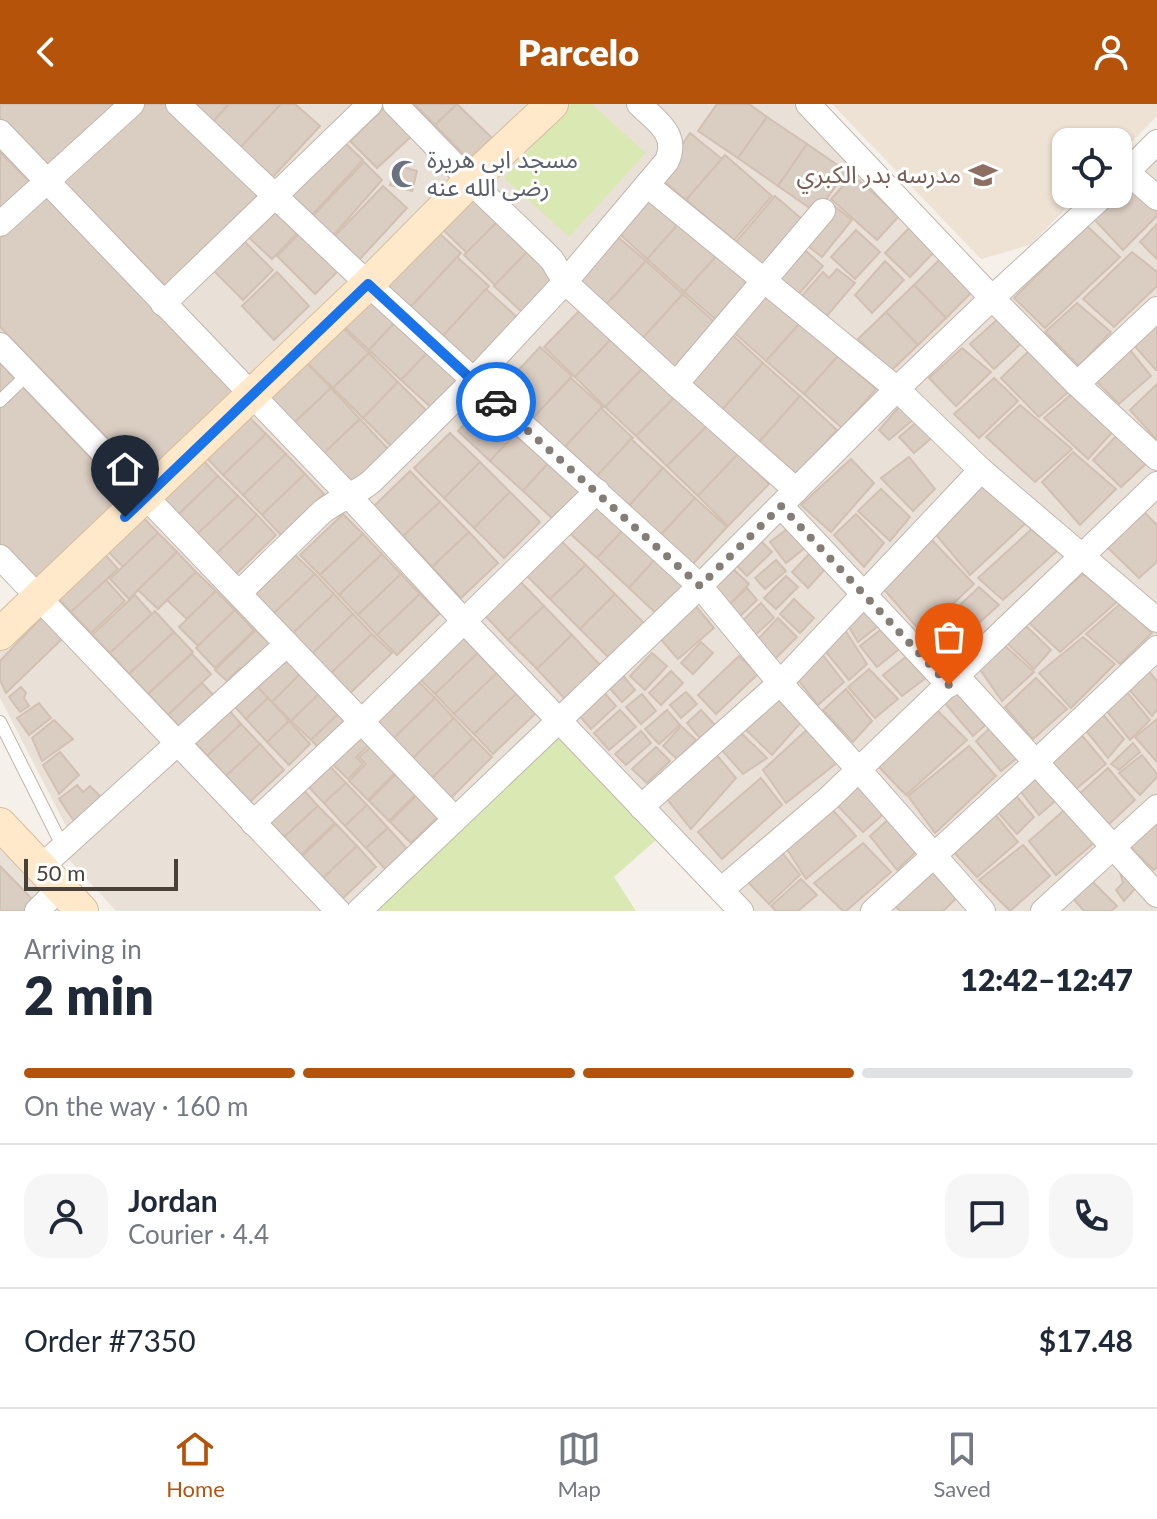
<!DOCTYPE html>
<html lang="en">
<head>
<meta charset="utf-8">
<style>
	body { margin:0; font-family:Lato,"Noto Sans Arabic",sans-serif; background:#f6f6f7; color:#1f2937; height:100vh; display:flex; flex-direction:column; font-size:30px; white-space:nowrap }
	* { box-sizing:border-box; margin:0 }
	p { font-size:26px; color:#747a83 }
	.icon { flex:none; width:44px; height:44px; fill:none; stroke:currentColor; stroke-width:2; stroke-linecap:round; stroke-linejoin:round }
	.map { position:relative; height:807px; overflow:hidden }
	.panel { display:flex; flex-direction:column; background:#fff; flex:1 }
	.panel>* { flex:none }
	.fabs { position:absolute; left:1052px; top:24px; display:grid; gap:16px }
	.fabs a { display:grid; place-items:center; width:80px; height:80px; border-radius:16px; background:#fff; box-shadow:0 2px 6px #0004; font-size:40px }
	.scale { position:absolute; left:24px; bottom:20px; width:154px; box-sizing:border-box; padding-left:8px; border:4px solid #494038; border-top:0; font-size:22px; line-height:28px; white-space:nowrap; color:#494038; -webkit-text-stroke:6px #fff; paint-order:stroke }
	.pin { position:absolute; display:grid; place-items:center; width:68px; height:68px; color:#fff; margin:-82px -34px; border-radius:50% 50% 50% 0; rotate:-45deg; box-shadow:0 0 8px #0007 }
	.pin .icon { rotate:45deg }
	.courier { position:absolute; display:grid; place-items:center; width:80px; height:80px; margin:-40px; border:6px solid #1a73e8; border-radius:50%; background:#fff; color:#222; box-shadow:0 2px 10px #0007 }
	.head em { font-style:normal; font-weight:800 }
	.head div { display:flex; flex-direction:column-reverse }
	.head { display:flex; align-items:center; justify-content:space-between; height:136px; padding:0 24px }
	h1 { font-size:52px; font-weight:800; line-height:60px }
	.bar { display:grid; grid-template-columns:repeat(4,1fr); gap:12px 8px; align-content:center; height:96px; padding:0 24px }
	.bar i { height:10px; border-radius:6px; background:#e0e1e3 }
	.bar .selected { background:#b45309 }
	.bar p { grid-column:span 4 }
	.line { display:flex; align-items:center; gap:20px; padding:0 24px; border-top:2px solid #e0e1e3 }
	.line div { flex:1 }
	.round { display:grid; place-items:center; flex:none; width:84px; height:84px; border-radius:24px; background:#f6f6f7 }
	header { display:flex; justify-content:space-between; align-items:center; height:104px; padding:0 24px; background:#b45309; color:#fff; font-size:36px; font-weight:800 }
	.dock { display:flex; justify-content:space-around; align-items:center; height:112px; border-top:2px solid #e0e1e3; background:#fff; font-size:22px; color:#747a83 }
	.dock a { display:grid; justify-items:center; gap:4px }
	.dock .selected { color:#b45309 }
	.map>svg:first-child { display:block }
	.residential { fill:#e9e1d8 }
	.education { fill:#eee2d4 }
	.green { fill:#dae9b3 }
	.building { fill:#dacdc2; stroke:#d2c0b2; stroke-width:2 }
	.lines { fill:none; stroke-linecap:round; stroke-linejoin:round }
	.lane-casing { stroke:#c1b6ac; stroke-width:14 }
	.street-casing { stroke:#c1b6ac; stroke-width:26 }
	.secondary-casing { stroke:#d8be9c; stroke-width:34 }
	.lane { stroke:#fff; stroke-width:12 }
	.street { stroke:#fff; stroke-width:24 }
	.secondary { stroke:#ffe9ca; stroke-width:32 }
	.done { stroke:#857e76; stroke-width:8; stroke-dasharray:0 14.4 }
	.route { stroke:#1a73e8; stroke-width:10 }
	.labels { text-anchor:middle; stroke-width:6; stroke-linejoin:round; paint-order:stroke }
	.worship-label { font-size:24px; fill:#5b616d; stroke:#fff; text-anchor:start }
	.education-label { font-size:24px; fill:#785e54; stroke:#fff; text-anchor:end }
</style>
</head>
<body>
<header><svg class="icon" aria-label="back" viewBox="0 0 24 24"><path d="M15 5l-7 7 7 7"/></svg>Parcelo<svg class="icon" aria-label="person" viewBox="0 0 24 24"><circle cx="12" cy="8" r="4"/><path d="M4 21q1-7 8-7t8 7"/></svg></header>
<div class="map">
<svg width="1157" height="807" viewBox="0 0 1157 807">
	<rect width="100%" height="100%" fill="#f5f0ea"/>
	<g class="residential">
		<polygon points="0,0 805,0 990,194 1118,90 1157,31 1157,807 740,807 558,617 353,807 116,807 52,737 67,724 0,594 0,531 40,493 0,453"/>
		<polygon points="0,720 82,807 0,807"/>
	</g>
	<polygon class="education" points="832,0 1157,0 1157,12 1118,52 1118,38 1066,38 1066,90 1080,90 1030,141 981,155"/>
	<g class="green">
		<polygon points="571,0 592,0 646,49 569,133 504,74"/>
		<polygon points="571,619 665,728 614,773 636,807 369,807"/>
	</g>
	<g class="building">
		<polygon points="0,0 117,0 48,68 0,19"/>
		<polygon points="141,0 169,0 260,92 166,183 62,76"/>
		<polygon points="190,0 229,0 211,20"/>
		<polygon points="229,0 281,0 239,45 211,20"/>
		<polygon points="281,0 295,0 320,22 271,75 239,45"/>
		<polygon points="388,0 413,31 377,64 350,37"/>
		<polygon points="414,0 457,0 435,21"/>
		<polygon points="457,0 492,34 469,56 435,21"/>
		<polygon points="717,0 749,0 767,13 738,54 698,27"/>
		<polygon points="767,13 807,40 778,82 738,54"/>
		<polygon points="690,29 722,55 686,96 660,74"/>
		<polygon points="342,36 363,56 311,112 290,92"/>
		<polygon points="807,40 846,67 817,109 778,82"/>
		<polygon points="0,48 30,78 0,107"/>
		<polygon points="725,51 772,92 734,136 686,96"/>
		<polygon points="364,58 382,76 333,132 312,113"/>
		<polygon points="396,61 417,67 412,87 390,81"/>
		<polygon points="853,71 899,112 877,136 831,95"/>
		<polygon points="1129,78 1157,106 1157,112 1123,146 1092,113"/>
		<polygon points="383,82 407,104 359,156 334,133"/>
		<polygon points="466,88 497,118 467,149 436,119"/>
		<polygon points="643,89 681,117 647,155 613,124"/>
		<polygon points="43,90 236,290 148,376 0,223 0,131"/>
		<polygon points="775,92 810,122 770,168 736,138"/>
		<polygon points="276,97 303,123 272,155 245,130"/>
		<polygon points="833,101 852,116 822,153 803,138"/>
		<polygon points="681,117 718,150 684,188 647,155"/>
		<polygon points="497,118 527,148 495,181 464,151"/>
		<polygon points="429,120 461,149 408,206 377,177"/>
		<polygon points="1157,120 1157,155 1140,138"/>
		<polygon points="1087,122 1120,153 1045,224 1014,194"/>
		<polygon points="910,123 935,147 910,173 885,149"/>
		<polygon points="304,125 342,163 315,190 277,152"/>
		<polygon points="856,126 880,148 855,175 831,153"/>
		<polygon points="611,127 646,157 604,203 572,174"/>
		<polygon points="239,132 273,166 243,196 209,162"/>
		<polygon points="799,141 823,162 798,191 773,170"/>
		<polygon points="527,148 558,178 525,211 494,182"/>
		<polygon points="1132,148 1157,168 1157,182 1114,223 1083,195"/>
		<polygon points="718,150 756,183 722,221 684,188"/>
		<polygon points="457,153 489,182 440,235 408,206"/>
		<polygon points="942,153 974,186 946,214 914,181"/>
		<polygon points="646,157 683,190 641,236 604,203"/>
		<polygon points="885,157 904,176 872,209 855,191"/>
		<polygon points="837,165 855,179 825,214 800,194 823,168 829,174"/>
		<polygon points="277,168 309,202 274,236 242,202"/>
		<polygon points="914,181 946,214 918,241 886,208"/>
		<polygon points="486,185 518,214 472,264 440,235"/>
		<polygon points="365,186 398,215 369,246 337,216"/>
		<polygon points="763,186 800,219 766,257 729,224"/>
		<polygon points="683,190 720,223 678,269 641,236"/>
		<polygon points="1077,199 1111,228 1079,262 1045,228"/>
		<polygon points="585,201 615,231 575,273 544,243"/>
		<polygon points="886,208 918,241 890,268 858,235"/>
		<polygon points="1157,212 1157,266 1156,266 1130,237"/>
		<polygon points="1000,213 1025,236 994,265 970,240"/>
		<polygon points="398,215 430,246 401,276 369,246"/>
		<polygon points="338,219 369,249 333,284 303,255"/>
		<polygon points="800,219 838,252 804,290 766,257"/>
		<polygon points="727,226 763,259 722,306 685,272"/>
		<polygon points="615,231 646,261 605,303 575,273"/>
		<polygon points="1126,241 1151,272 1119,300 1092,273"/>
		<polygon points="1034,242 1072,285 1039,313 1001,274"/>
		<polygon points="540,243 572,272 531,316 499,287"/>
		<polygon points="962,244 991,268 956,302 929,274"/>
		<polygon points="430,246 463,275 434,306 401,276"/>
		<polygon points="369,249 398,278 363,314 333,284"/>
		<polygon points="838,252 876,285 842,324 804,290"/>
		<polygon points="302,254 331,284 294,319 265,288"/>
		<polygon points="0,259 133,398 40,487 0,445"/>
		<polygon points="763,259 800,292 759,338 722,306"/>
		<polygon points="646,261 677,291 636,332 605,303"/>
		<polygon points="571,274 603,303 563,345 531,316"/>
		<polygon points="994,274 1018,297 979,334 954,310"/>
		<polygon points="398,278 428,308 393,344 363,314"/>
		<polygon points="1157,280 1157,336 1130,306"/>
		<polygon points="331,284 360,315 323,350 294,319"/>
		<polygon points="1075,287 1116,324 1088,355 1044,314"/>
		<polygon points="677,291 708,321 667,362 636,332"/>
		<polygon points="800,292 837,326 796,372 759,338"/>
		<polygon points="487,296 519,326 490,357 458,327"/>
		<polygon points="1020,301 1072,345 1035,378 986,333"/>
		<polygon points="899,303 914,315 889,336 879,326"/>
		<polygon points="601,304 633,334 595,374 563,345"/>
		<polygon points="247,311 266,330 223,371 204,351"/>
		<polygon points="360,315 389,346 353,380 323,350"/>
		<polygon points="919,316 934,332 914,349 899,333"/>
		<polygon points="708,321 738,350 698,392 667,362"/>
		<polygon points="519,326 551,356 523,387 490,357"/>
		<polygon points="450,329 480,358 444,394 414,364"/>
		<polygon points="1119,329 1151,355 1121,383 1093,356"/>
		<polygon points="266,330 286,350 243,391 223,371"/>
		<polygon points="631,335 663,364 627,404 595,374"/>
		<polygon points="1073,348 1116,385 1080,421 1042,378"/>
		<polygon points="286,350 305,370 262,411 243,391"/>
		<polygon points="738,350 769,380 728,422 698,392"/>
		<polygon points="199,352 218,372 174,415 155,395"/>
		<polygon points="909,353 935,385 913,407 881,374"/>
		<polygon points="851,355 874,379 831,428 801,401"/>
		<polygon points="551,356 584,386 555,417 523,387"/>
		<polygon points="480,358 510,388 474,424 444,394"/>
		<polygon points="663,364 695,394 659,433 627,404"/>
		<polygon points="410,367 440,398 403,432 374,402"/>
		<polygon points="305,370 324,390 281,431 262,411"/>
		<polygon points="218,372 238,392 193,434 174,415"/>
		<polygon points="982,375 1028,417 970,471 932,426"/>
		<polygon points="881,385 910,413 890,437 858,407"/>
		<polygon points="510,388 540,418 504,454 474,424"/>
		<polygon points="238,392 257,411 212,454 193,434"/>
		<polygon points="695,394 727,423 691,462 659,433"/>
		<polygon points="593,395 625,424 597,454 565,425"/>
		<polygon points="440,398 469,428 432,463 403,432"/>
		<polygon points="139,409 158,429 123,463 104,443"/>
		<polygon points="1145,409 1157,421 1157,458 1139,474 1106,442"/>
		<polygon points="343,410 363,430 320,471 300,451"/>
		<polygon points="856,410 884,439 864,463 834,431"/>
		<polygon points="257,411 276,431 232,474 212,454"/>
		<polygon points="1035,422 1058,446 1003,496 978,474"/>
		<polygon points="790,423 806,443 786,459 770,438"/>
		<polygon points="625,424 657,453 629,484 597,454"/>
		<polygon points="469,428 498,459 461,494 432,463"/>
		<polygon points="158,429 177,448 129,495 110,475"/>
		<polygon points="363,430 382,450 339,491 320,471"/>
		<polygon points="556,432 586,461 550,495 521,466"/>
		<polygon points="929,433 974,480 922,529 881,482"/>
		<polygon points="758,434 772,448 747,472 733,458"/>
		<polygon points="99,444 118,465 71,508 52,488"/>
		<polygon points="812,447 828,462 808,484 792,468"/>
		<polygon points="177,448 196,468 158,505 138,486"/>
		<polygon points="382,450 401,470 358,511 339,491"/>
		<polygon points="295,451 315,470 270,513 251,494"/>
		<polygon points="657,453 688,483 660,513 629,484"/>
		<polygon points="776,456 786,467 765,485 755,474"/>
		<polygon points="586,461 615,490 580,525 550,495"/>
		<polygon points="730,462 749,480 729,501 710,483"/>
		<polygon points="196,468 216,487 187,515 167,496"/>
		<polygon points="315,470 334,490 289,533 270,513"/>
		<polygon points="401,470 420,490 377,531 358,511"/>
		<polygon points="1083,470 1119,496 1060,548 1027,517"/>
		<polygon points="515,472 544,502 508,536 479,505"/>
		<polygon points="786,472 798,483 776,505 764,494"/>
		<polygon points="106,476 125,497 91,529 71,508"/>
		<polygon points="979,483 999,501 945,549 926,533"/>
		<polygon points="747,484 757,496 738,514 727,503"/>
		<polygon points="216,487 235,506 198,542 179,523"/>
		<polygon points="334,490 353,510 309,553 289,533"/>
		<polygon points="420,490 440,509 397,551 377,531"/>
		<polygon points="615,490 644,519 609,554 580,525"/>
		<polygon points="135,491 152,510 110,549 92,531"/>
		<polygon points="794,495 814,514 800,529 780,510"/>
		<polygon points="865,497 883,518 858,538 846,518"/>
		<polygon points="761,499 774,514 754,532 741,518"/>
		<polygon points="1121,499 1152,529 1120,560 1086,530"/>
		<polygon points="694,500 714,524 678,555 658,532"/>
		<polygon points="544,502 572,531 537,565 508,536"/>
		<polygon points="235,506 254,526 215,564 196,544"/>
		<polygon points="155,507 174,528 129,570 110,549"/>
		<polygon points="353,510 372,530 328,572 309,553"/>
		<polygon points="43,512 63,534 6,589 0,576 0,557"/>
		<polygon points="778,514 797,533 773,557 755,538"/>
		<polygon points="841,520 867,560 849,576 821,542"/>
		<polygon points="1024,520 1051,546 1034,565 1007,539"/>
		<polygon points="885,522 903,542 877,563 860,542"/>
		<polygon points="256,526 275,545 248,571 240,564 227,577 215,566"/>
		<polygon points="174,528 193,548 148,590 129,570"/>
		<polygon points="459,529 478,549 435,590 416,571"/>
		<polygon points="372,530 392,549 347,592 328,572"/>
		<polygon points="572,531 601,562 565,595 537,565"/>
		<polygon points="1083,533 1115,560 1071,604 1039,569"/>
		<polygon points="701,538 713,549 693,570 681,559"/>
		<polygon points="1003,540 1034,568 1002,597 979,564"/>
		<polygon points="819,546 844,578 818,601 795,572"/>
		<polygon points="912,548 931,570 902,592 883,571"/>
		<polygon points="478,549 497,569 454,610 435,590"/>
		<polygon points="652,549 667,562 645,586 630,572"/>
		<polygon points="192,550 211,570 168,611 148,590"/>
		<polygon points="282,550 301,569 272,598 253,578"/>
		<polygon points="739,552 758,570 716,610 698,591"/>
		<polygon points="869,565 898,595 875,614 848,583"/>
		<polygon points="1147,565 1157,577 1157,606 1152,612 1127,583"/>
		<polygon points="671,567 683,579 661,601 649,589"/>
		<polygon points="620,568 635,586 622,598 606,580"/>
		<polygon points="301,569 320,589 291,617 272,598"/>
		<polygon points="497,569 517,589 474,630 454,610"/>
		<polygon points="1036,574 1067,605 1033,635 1005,603"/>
		<polygon points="250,575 268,594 246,615 228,595"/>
		<polygon points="416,575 435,594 390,638 371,618"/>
		<polygon points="202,579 219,597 186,630 168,611"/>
		<polygon points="21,583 26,589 24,594 29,602 20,608 9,593"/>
		<polygon points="961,583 991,616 973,632 944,598"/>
		<polygon points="601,585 616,602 591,625 576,608"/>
		<polygon points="846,585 872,617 853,638 823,606"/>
		<polygon points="1126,587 1150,616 1130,636 1105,605"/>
		<polygon points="686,588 697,600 681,614 670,601"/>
		<polygon points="320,589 340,608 311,636 291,617"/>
		<polygon points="517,589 536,609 493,650 474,630"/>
		<polygon points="642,590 656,607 641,620 626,603"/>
		<polygon points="777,590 803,616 772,651 742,622"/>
		<polygon points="268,594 289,617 267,638 246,615"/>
		<polygon points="435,594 454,614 410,657 390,638"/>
		<polygon points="39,599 51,614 29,631 17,614"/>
		<polygon points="226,603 241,620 207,652 191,634"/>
		<polygon points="620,606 636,623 609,646 594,629"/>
		<polygon points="667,606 680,621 659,640 645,625"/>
		<polygon points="701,606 715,621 700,634 687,619"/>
		<polygon points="937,606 967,636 906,691 875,659"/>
		<polygon points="1100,607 1124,635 1108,654 1083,623"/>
		<polygon points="340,608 351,619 322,647 311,636"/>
		<polygon points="454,614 473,634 429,677 410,657"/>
		<polygon points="1157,615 1157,658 1135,633"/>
		<polygon points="54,616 73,635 42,657 32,634"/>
		<polygon points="289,617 310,640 289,661 267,638"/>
		<polygon points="241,620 260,640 226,672 207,652"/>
		<polygon points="812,621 843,654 786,699 763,666"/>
		<polygon points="993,621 1022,650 1001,667 976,637"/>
		<polygon points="681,622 696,636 678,656 663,642"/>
		<polygon points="737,625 767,654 743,670 720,644"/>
		<polygon points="357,627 370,640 356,653 363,660 348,675 328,656"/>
		<polygon points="641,627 651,639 626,661 615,650"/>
		<polygon points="1079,628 1106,660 1076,685 1049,655"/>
		<polygon points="473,634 492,653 448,697 429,677"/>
		<polygon points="1133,639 1140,648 1119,666 1111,660"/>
		<polygon points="260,640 284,666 250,698 226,672"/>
		<polygon points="372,642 397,667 368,696 349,677 366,660 359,653"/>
		<polygon points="969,642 996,672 935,729 908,692"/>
		<polygon points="656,643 670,657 647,679 632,665"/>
		<polygon points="60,648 79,671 59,690 43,661"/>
		<polygon points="715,649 736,674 691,725 667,695"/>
		<polygon points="1142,651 1157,670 1157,673 1140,691 1119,669"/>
		<polygon points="324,656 346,679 324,699 302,676"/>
		<polygon points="1108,664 1135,696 1108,721 1079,690"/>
		<polygon points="1036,667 1060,693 1039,711 1018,684"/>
		<polygon points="398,668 418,688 389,717 369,697"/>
		<polygon points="761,674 782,701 722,755 698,728"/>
		<polygon points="859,674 888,706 863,728 833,697"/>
		<polygon points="346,679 367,701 345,722 324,699"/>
		<polygon points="77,681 83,688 90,682 103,695 76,720 59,695"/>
		<polygon points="299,681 318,702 283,734 264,713"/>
		<polygon points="1013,688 1034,713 1017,730 995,705"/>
		<polygon points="419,689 440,711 411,739 390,718"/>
		<polygon points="367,701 388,724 366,744 345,722"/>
		<polygon points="828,701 856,732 806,775 783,739"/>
		<polygon points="318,702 335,719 301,751 283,734"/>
		<polygon points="1069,702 1100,734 1056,771 1029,737"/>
		<polygon points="993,708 1018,738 977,773 950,744"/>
		<polygon points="1157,709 1157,763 1154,766 1126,739"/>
		<polygon points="892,712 918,746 897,766 870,732"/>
		<polygon points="336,720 357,742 322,775 302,752"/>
		<polygon points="388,724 409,747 387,767 366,744"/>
		<polygon points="863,739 891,768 846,807 843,807 814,779"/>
		<polygon points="1023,741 1050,772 1010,807 979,776"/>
		<polygon points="357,742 376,763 342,795 322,775"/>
		<polygon points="780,746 800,771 769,800 745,775"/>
		<polygon points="934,760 962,789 943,807 900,807 891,798"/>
		<polygon points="0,762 34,797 24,807 0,807"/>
		<polygon points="1126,763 1140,779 1124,797 1116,786 1123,779 1120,768"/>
		<polygon points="1088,773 1117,802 1111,807 1084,807 1070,791"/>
		<polygon points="801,775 817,791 798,807 776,807 771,802"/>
	</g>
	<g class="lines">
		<defs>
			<g id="lane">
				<polyline points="0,297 28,270"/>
				<polyline points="0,618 63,743"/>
			</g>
			<g id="street">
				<polyline points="178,0 368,180 700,482 780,579 859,666 983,807"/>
				<polyline points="395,0 470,77 542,146 552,156 565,178 676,280 796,386"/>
				<polyline points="808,0 992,194 1077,280 1157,354"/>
				<polyline points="0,28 349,392 464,517 741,807"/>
				<polyline points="1127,68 1157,94"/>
				<polyline points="1118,77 1157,38"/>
				<polyline points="647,81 897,285 981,366 1157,516"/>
				<polyline points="0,120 132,0"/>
				<polyline points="163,200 370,0"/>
				<polyline points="0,241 455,715"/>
				<polyline points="676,280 823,107"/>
				<polyline points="1077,280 1157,205"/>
				<polyline points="781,402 949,581"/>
				<polyline points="0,453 338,807"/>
				<path d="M 239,489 L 322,408 C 338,395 357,390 372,377 L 473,277 L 565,178 L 667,57 C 679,30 656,17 639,0"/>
				<polyline points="958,573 1157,791"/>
				<polyline points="641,703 780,579 981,366"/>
				<polyline points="253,719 362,617 597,387"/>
				<polyline points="41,763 287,540"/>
				<polyline points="721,786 828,695 1157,380"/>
				<polyline points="37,807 60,784"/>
				<polyline points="359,807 700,482 897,285 992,194 1105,90"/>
				<polyline points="873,807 1035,659 1157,544"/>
				<polyline points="1043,807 1157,703"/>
			</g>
			<g id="secondary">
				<polyline points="0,530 368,180 470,77 552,0"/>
				<polyline points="0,720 82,807"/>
			</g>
		</defs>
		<use href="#lane" class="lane-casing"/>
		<use href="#street" class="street-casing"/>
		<use href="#secondary" class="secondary-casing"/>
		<use href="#lane" class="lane"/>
		<use href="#street" class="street"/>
		<use href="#secondary" class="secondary"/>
	</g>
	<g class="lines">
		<polyline class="done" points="496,298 700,482 781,402 949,581"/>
		<polyline class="route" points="125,413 368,180 496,298"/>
	</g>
	<defs>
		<symbol id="mosque-bare" viewBox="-9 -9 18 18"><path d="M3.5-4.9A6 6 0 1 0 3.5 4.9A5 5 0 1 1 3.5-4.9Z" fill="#6b7280" stroke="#fff" stroke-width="2.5" paint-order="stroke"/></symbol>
		<symbol id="school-bare" viewBox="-9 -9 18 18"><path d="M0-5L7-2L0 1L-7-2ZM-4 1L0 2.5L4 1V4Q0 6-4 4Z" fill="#8d6e63" stroke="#fff" stroke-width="2.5" paint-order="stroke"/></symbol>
	</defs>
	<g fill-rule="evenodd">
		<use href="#mosque-bare" x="385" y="50" width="40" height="40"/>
		<use href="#school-bare" x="963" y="51" width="40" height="40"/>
	</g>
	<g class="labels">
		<g class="worship-label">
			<text x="427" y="64">مسجد ابي هريرة<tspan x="427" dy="28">رضى الله عنه</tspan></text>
		</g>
		<g class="education-label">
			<text x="961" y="79">مدرسه بدر الكبري</text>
		</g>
	</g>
</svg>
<div class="fabs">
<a><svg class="icon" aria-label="locate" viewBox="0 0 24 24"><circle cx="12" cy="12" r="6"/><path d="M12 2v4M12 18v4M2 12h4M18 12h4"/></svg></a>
</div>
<div class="scale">50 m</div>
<div class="pin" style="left:949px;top:581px;background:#ea580c"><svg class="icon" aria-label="bag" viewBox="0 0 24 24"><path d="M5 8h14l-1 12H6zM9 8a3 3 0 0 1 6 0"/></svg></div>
<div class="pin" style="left:125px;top:413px;background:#1f2937"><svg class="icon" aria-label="home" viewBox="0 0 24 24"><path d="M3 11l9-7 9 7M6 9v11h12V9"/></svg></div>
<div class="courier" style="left:496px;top:298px"><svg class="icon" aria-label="car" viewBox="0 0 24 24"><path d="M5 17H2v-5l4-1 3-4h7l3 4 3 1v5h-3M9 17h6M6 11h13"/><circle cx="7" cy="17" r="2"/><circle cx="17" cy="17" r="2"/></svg></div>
</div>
<section class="panel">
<div class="head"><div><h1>2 min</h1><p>Arriving in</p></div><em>12:42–12:47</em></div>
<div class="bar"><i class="selected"></i><i class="selected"></i><i class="selected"></i><i></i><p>On the way · 160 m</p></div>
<div class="line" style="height:144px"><a class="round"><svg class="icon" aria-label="person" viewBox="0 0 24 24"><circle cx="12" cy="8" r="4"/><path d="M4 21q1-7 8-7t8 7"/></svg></a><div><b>Jordan</b><p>Courier · 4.4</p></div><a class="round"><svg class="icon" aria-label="chat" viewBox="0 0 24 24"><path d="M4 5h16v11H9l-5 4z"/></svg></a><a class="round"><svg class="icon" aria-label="phone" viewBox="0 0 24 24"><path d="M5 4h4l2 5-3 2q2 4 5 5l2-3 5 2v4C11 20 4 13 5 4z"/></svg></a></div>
<div class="line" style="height:104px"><div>Order #7350</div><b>$17.48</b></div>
</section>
<nav class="dock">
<a class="selected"><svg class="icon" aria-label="home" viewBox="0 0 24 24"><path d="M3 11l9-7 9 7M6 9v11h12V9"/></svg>Home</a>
<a><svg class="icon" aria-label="map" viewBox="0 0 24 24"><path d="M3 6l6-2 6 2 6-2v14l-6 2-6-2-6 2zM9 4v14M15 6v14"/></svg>Map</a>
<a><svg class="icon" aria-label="saved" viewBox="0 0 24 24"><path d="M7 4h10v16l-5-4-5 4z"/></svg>Saved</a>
</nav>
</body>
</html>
